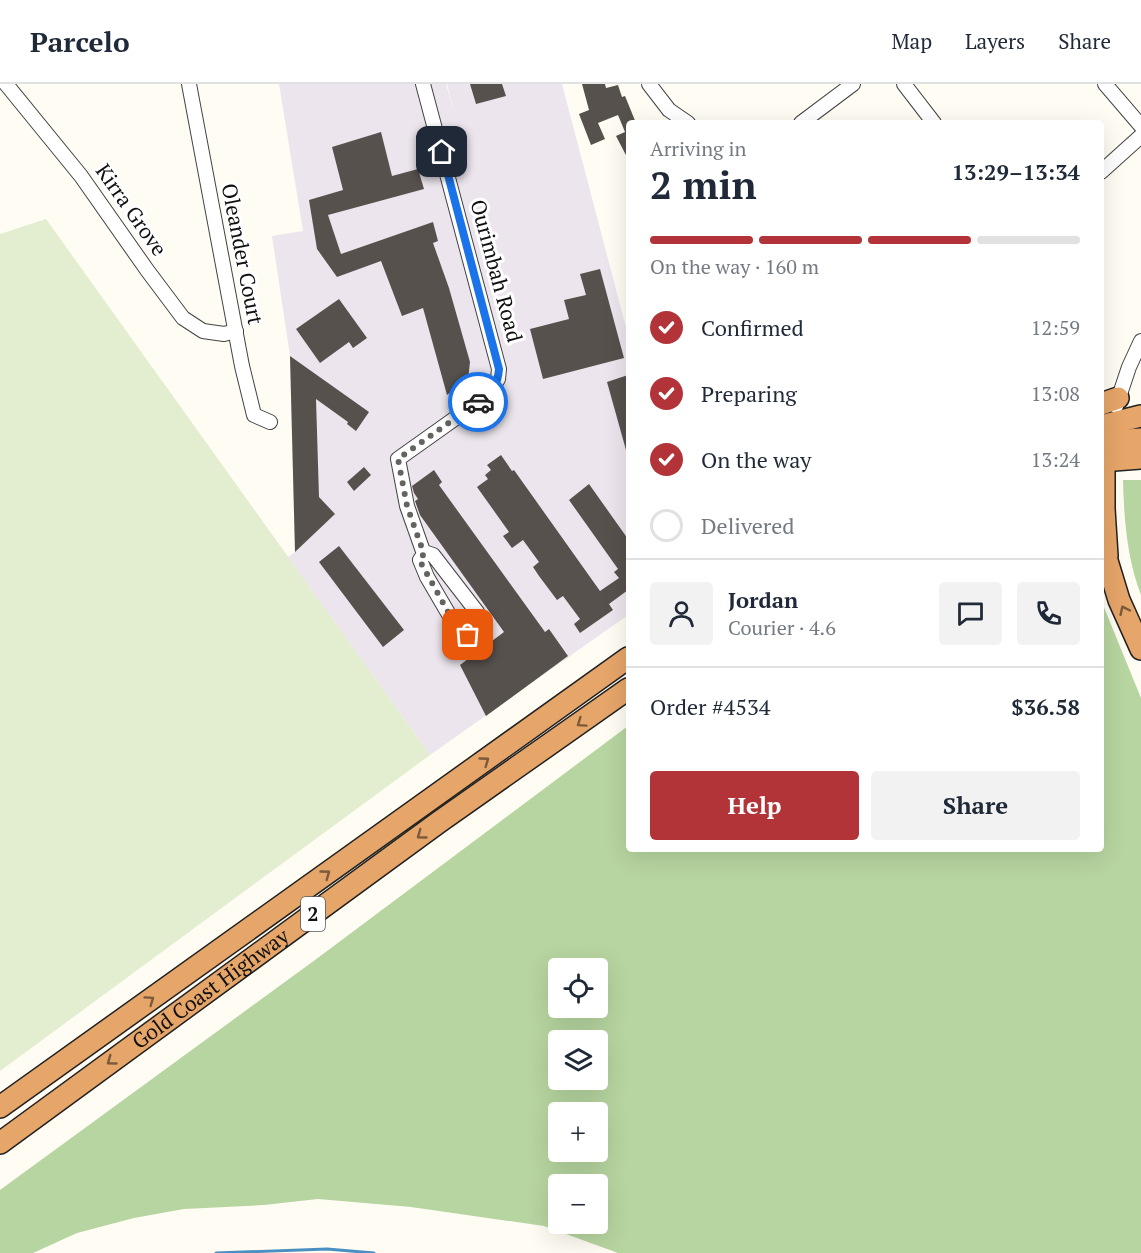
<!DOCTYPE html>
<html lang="en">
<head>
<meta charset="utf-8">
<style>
	body { margin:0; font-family:"PT Serif",serif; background:#f2f2f3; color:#1f2937; height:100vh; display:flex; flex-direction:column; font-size:22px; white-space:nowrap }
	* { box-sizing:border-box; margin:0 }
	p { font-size:20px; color:#747a83 }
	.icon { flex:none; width:33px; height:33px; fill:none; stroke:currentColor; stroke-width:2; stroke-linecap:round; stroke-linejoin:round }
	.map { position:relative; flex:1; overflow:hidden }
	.side { position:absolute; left:626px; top:36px; width:478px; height:732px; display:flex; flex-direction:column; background:#fff; border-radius:6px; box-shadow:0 6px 24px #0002 }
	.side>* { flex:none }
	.fabs { position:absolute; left:548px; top:874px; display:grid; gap:12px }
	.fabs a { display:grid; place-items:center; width:60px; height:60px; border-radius:6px; background:#fff; box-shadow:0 6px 24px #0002; font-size:30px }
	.pin { position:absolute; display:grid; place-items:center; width:51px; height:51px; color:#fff; margin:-26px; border-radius:12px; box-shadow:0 3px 9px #0006 }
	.courier { position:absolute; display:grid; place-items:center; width:60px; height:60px; margin:-30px; border:4px solid #1a73e8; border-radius:50%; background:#fff; color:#222; box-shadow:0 2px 8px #0007 }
	.overview em { font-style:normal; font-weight:600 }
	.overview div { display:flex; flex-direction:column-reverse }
	.overview { display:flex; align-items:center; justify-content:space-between; height:102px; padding:0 24px }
	h1 { font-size:39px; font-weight:600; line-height:45px }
	.bar { display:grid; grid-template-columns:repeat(4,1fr); gap:9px 6px; align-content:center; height:72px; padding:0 24px }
	.bar i { height:8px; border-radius:4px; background:#e0e1e3 }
	.bar .active { background:#b33438 }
	.bar p { grid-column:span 4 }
	.line { display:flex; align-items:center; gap:15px; padding:0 24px; border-top:2px solid #e0e1e3 }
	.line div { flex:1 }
	.round { display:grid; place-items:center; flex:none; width:63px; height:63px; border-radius:6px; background:#f2f2f3 }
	ol { padding:0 24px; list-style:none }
	li { display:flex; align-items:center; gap:18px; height:66px }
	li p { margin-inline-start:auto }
	li .icon { padding:6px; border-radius:50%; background:#b33438; color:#fff; stroke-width:4 }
	li:last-child { color:#747a83 }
	li i { width:33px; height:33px; border:3px solid #e0e1e3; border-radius:50% }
	.primary-button { display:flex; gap:12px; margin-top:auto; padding:12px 24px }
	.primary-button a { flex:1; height:69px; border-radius:6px; background:#b33438; color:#fff; font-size:24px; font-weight:600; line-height:69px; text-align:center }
	.primary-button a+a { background:#f2f2f3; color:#1f2937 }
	header { display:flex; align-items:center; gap:36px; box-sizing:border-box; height:84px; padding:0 30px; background:#fff; border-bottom:2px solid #e0e1e3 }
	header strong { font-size:28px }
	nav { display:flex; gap:33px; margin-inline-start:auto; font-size:21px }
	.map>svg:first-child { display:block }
	.industrial { fill:#ece5ed }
	.forest { fill:#b7d5a0; fill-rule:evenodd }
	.pitch { fill:#e3eed0 }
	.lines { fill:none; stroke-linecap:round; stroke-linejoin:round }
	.stream { stroke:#4a8fc1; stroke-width:3 }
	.building { fill:#57514d }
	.minor-casing { stroke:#434343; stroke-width:16 }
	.highway-casing { stroke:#212121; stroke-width:24 }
	.minor { stroke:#fff; stroke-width:14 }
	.highway { stroke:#e6a569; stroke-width:21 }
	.oneway { stroke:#7b5a3c }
	.done { stroke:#63635f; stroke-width:6; stroke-dasharray:0 10.8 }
	.route { stroke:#1a73e8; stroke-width:8 }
	.labels { text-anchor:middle; stroke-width:6; stroke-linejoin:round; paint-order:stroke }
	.shield { fill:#fff; stroke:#585858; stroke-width:1.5 }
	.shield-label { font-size:20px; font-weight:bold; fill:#101010 }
	.street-label { font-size:21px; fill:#101010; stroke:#fff }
</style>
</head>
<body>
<header>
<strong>Parcelo</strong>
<nav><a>Map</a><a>Layers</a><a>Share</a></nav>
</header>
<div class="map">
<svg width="1141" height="1169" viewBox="0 0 1141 1169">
	<rect width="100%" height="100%" fill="#fefcf3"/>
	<polygon class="industrial" points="279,0 446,0 455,32 447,0 562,0 628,251 628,531 430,671 288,473 295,468 290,272 272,152 303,147"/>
	<g class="forest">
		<path d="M 1123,396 L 1141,396 L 1141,511 C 1127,475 1124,435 1123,396 Z"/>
		<path d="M 1101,516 L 1141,614 L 1141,1169 L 618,1169 L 544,1142 L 411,1123 L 318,1115 L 264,1121 L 184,1125 L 134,1134 L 77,1149 L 33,1169 L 0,1169 L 0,1106 L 315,876 L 628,642 L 628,765 L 1101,765 ZM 558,885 L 597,885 L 597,924 L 558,924 ZM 558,957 L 597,957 L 597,996 L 558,996 ZM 558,1029 L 597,1029 L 597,1068 L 558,1068 ZM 558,1101 L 597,1101 L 597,1140 L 558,1140 Z"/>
	</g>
	<polygon class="pitch" points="46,135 430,671 0,987 0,150"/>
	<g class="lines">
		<polyline class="stream" points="216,1169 327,1165 374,1169"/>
	</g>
	<g class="building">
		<polygon points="470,0 502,0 506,12 476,20"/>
		<polygon points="582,0 605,0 606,4 618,1 622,13 625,12 636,39 628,39 628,75 616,52 625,48 618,31 598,39 605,55 591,61 579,30 589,26"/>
		<polygon points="381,48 392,92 418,85 424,105 328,131 341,170 433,138 438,157 433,159 449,204 470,278 468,296 447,311 423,224 402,232 381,177 337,193 317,165 309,116 343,106 332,63"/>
		<polygon points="600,185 624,274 543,295 530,245 569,235 564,216 586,211 580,190"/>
		<polygon points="339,215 367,254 353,264 349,258 320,279 296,245"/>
		<polygon points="290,272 369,328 356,347 347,340 348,338 316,315 319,413 335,430 295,468"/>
		<polygon points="628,291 628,366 626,366 607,298"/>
		<polygon points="501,371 512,387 514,386 600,507 619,494 614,488 618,485 569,416 589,400 628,455 628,508 628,506 609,520 613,526 580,549 574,540 580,535 563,512 557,516 539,492 533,483 539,478 523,456 512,464 503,452 509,448 477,403 488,395 485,391 491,386 487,381"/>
		<polygon points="364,383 371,391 354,407 347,398"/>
		<polygon points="434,386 442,398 439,401 545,548 549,545 568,572 486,632 460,581 504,548 420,431 415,417 418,415 414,409 412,402"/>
		<polygon points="339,462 404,546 383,563 319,478"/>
	</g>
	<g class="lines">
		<defs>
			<g id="minor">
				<polyline points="6,0 81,92 147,186 183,234 203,247 224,250 236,247"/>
				<polyline points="189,0 242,282 254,331 270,338"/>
				<path d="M 423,0 L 499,285 L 498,295 L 488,311 L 398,375 L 407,422 L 424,470 L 420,476 L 427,493 L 458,546 C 467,554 479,551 483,541 L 477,528 L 433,471 L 427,469 L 424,470"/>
				<polyline points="649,0 669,26 688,39"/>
				<polyline points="904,0 934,39"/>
				<polyline points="1105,0 1141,42"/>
				<polyline points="801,39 853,0"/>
				<polyline points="1101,88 1141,52"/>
				<polyline points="1116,322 1129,283 1141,257"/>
			</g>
			<g id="highway">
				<polyline points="1101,320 1118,314"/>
				<polyline points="1101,342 1141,332"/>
				<polyline points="1101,358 1141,355"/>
				<polyline points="1104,376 1104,425 1107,472"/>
				<polyline points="1101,377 1141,374"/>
				<polyline points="1101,457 1119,516 1141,565"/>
				<polyline points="0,1023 628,574"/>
				<path id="s1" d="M 0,1059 L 439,738 L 628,605"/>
			</g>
		</defs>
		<use href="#minor" class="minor-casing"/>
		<use href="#highway" class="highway-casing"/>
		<use href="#minor" class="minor"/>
		<use href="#highway" class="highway"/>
	</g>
	<defs><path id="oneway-chevron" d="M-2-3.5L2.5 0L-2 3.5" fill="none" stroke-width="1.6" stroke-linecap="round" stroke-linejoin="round" transform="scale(1.5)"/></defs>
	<g class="oneway">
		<use href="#oneway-chevron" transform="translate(1124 526) rotate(-115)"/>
		<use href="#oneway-chevron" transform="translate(581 639) rotate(145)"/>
		<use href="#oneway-chevron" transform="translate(485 677) rotate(-36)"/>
		<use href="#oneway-chevron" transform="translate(421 751) rotate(144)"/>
		<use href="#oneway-chevron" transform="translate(326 790) rotate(-36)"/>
		<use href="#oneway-chevron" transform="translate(150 916) rotate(-35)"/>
		<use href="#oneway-chevron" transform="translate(111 977) rotate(144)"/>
	</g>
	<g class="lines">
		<polyline class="done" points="468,551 463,550 458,546 421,479 420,474 424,470 407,422 398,375 478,318"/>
		<path class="route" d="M 442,68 L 499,285 C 498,301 491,308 478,318"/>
	</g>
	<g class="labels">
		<rect class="shield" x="301" y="813" width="24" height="34" rx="4.5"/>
		<g class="shield-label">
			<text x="313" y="837">2</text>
		</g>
		<g class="street-label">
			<text transform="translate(131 126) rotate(55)" y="7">Kirra Grove</text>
			<text transform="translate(242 170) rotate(79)" y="7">Oleander Court</text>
			<text transform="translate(496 187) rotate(75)" y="7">Ourimbah Road</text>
			<text dy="7" stroke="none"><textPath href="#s1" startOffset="261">Gold Coast Highway</textPath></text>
		</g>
	</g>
</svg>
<div class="fabs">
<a><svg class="icon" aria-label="locate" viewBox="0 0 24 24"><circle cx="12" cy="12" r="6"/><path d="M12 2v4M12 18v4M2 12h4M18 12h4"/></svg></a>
<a><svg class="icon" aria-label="layers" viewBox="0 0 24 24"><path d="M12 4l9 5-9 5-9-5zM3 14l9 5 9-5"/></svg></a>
<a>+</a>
<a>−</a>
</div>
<div class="pin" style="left:468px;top:551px;background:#ea580c"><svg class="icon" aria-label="bag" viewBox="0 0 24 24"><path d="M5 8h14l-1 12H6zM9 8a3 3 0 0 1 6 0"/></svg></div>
<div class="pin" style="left:442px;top:68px;background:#1f2937"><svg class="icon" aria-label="home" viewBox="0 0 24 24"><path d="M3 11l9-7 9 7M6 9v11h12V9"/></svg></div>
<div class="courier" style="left:478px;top:318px"><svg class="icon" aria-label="car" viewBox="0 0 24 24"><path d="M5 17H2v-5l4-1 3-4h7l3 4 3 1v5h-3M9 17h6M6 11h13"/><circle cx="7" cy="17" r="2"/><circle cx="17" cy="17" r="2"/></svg></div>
<section class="side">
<div class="overview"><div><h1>2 min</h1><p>Arriving in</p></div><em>13:29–13:34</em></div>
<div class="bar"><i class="active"></i><i class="active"></i><i class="active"></i><i></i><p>On the way · 160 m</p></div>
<ol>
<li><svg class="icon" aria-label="check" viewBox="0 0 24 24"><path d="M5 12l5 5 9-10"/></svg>Confirmed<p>12:59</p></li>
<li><svg class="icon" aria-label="check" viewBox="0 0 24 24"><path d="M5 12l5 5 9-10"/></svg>Preparing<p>13:08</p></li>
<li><svg class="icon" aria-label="check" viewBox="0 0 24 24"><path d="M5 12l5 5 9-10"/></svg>On the way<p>13:24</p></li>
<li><i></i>Delivered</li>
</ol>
<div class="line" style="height:108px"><a class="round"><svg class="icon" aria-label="person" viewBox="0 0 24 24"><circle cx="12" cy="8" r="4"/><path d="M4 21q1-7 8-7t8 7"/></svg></a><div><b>Jordan</b><p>Courier · 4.6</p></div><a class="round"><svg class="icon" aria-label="chat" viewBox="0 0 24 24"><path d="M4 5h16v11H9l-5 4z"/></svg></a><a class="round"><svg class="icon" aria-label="phone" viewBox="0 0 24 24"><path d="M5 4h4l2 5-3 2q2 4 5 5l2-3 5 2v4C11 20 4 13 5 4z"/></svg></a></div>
<div class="line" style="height:78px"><div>Order #4534</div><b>$36.58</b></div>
<div class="primary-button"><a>Help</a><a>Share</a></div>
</section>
</div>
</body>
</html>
